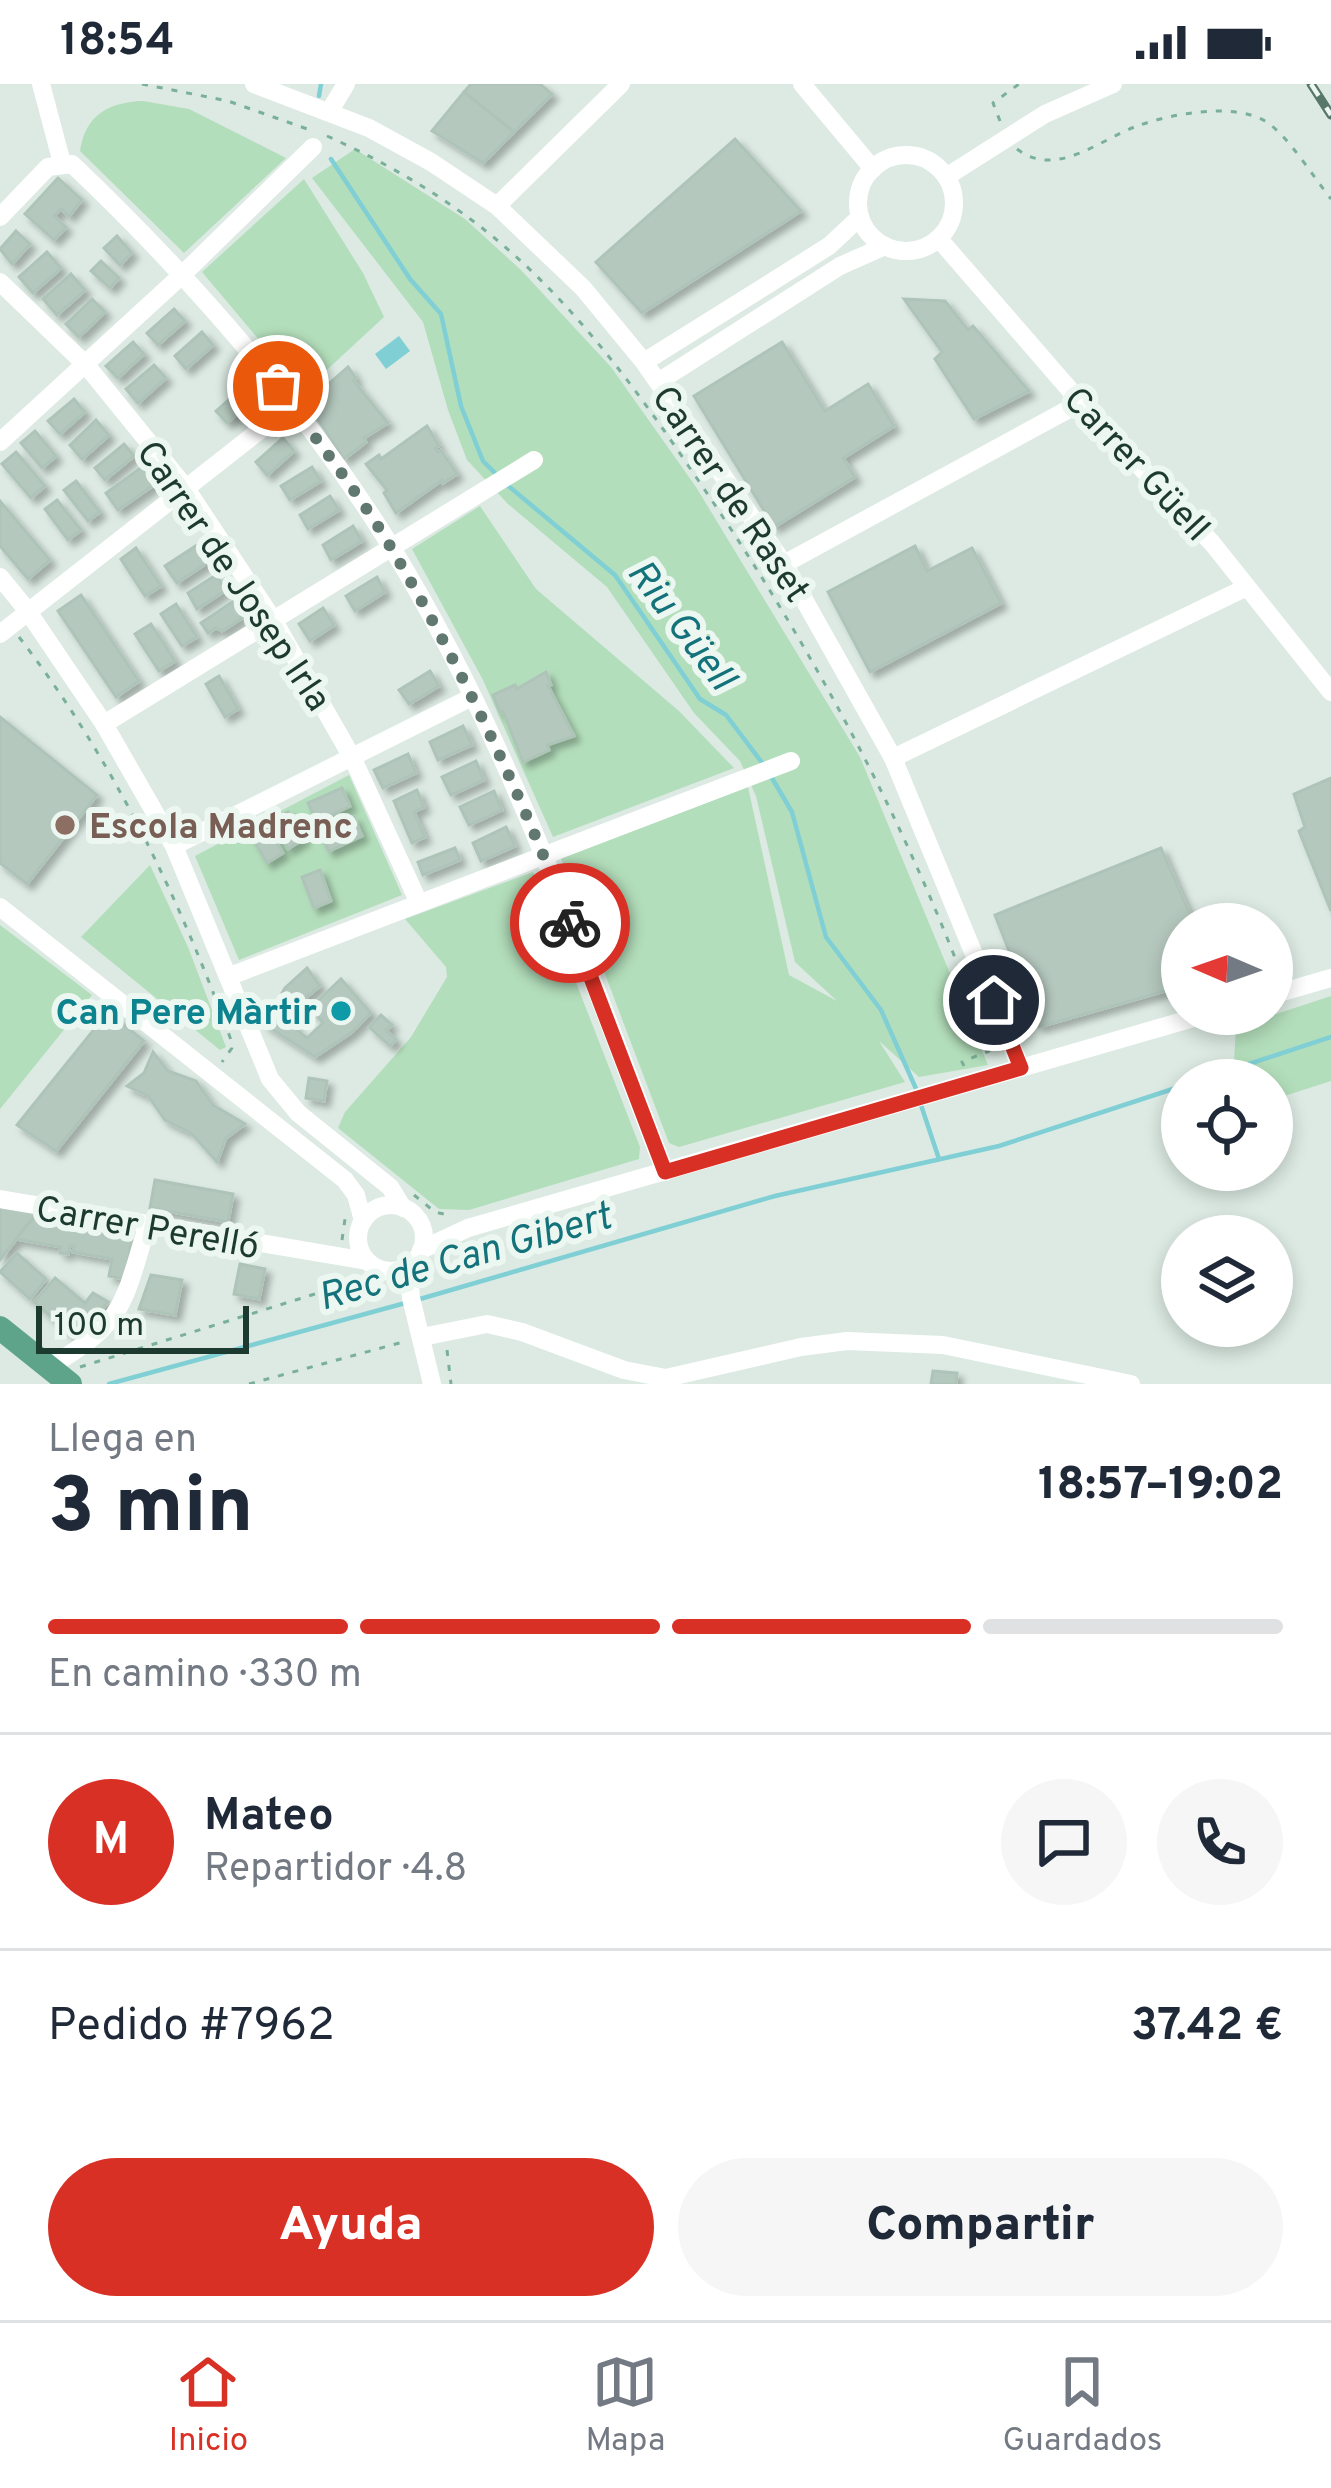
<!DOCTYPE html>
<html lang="es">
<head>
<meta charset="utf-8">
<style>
	body { margin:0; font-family:Overpass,sans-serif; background:#f6f6f7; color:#1f2937; height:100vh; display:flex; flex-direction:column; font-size:45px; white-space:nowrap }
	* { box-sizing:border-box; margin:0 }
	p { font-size:39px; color:#747a83 }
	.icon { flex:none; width:66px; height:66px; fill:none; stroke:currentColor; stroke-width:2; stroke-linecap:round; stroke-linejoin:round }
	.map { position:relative; height:1300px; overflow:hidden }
	.panel { display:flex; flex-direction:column; background:#fff; flex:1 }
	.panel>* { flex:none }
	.needle { width:78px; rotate:272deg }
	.buttons { position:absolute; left:1161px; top:819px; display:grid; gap:24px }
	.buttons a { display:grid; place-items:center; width:132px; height:132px; border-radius:50%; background:#fff; box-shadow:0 6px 18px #0003; font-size:60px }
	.scale { position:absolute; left:36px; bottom:30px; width:213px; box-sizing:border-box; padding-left:12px; border:6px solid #1d3a30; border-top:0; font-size:33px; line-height:42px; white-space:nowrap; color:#1d3a30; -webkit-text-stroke:9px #edf7f1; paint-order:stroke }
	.pin { position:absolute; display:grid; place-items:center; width:102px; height:102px; color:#fff; margin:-51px; border:6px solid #fff; border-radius:50%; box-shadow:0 3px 12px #0007 }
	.courier { position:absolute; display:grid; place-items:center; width:120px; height:120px; margin:-60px; border:9px solid #d93025; border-radius:50%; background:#fff; color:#222; box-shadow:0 3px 15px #0007 }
	.summary em { font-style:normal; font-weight:800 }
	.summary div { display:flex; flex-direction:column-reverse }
	.summary { display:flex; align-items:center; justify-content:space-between; height:204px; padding:0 48px }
	h1 { font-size:78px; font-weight:800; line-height:90px }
	.bar { display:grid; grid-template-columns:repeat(4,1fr); gap:18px 12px; align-content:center; height:144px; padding:0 48px }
	.bar i { height:15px; border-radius:9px; background:#e0e1e3 }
	.bar .on { background:#d93025 }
	.bar p { grid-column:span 4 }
	.line { display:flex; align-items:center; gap:30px; padding:0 48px; border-top:3px solid #e0e1e3 }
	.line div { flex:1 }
	.round { display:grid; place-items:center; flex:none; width:126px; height:126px; border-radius:63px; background:#f6f6f7 }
	.action { display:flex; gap:24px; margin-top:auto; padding:24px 48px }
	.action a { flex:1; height:138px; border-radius:72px; background:#d93025; color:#fff; font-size:48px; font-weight:800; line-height:138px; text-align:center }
	.action a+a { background:#f6f6f7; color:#1f2937 }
	.status { display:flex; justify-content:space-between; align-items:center; height:84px; padding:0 60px; background:#fff; direction:ltr }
	.status svg { height:33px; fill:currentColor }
	.dock { display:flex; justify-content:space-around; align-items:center; height:168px; border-top:3px solid #e0e1e3; background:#fff; font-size:33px; color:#747a83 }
	.dock a { display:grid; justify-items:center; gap:6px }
	.dock .on { color:#d93025 }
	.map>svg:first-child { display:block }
	.green { fill:#b3debb }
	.water { fill:#7fcfd5 }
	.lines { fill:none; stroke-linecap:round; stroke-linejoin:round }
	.stream { stroke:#7fcfd5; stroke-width:4.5 }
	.building { fill:#b5c8be; stroke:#afc4b9; stroke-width:3; filter:url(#shadow) }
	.path { stroke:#7ab09a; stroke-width:3; stroke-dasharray:6 9; stroke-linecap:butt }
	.minor { stroke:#fff; stroke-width:18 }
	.major { stroke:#5da48b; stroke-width:24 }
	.rail-casing { stroke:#57776b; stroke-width:9 }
	.rail { stroke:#edf7f1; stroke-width:4.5; stroke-dasharray:14; stroke-linecap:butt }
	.done { stroke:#60786f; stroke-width:12; stroke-dasharray:0 21.6 }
	.route { stroke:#d93025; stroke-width:15 }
	.education-dot { fill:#8d6e63; stroke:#edf7f1; stroke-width:4.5 }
	.culture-dot { fill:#0f9aa8; stroke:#edf7f1; stroke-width:4.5 }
	.labels { text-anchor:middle; stroke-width:12; stroke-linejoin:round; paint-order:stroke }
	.street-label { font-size:36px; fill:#1d3a30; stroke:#edf7f1 }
	.education-label { font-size:36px; font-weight:bold; fill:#785e54; stroke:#edf7f1; text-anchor:start }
	.culture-label { font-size:36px; font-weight:bold; fill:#0d838f; stroke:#edf7f1; text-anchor:end }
	.water-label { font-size:39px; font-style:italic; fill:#14727a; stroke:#edf7f1 }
</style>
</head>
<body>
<div class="status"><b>18:54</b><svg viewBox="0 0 49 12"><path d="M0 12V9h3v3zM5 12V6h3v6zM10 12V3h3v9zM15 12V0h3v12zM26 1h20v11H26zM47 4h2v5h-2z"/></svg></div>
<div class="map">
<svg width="1331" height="1300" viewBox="0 0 1331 1300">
	<defs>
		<filter id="shadow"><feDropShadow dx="5.5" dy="5.5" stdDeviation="3" flood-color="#0004"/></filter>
	</defs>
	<rect width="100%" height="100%" fill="#dceae3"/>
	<g class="green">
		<path d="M 143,17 L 189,25 L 286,74 L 184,169 L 80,67 C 85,31 109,18 143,17 Z"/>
		<polygon points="355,65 465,135 521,186 611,283 696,403 860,673 988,981 919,993 879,957 905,998 679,1063 669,1059 561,774 748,703 789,891 837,917 795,878 756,712 740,677 694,629 607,503 508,420 467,376 448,326 423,238 312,94"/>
		<polygon points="304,95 363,189 384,233 303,308 202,188"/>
		<polygon points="480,422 536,505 679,627 734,684 553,753 483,596 412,465"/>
		<polygon points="349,691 402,811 239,876 195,772"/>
		<polygon points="150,781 188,863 226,963 220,966 81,853"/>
		<polygon points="533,788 640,1063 639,1075 469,1126 439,1125 338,1044 345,1028 411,953 447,893 446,883 405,835"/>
		<polygon points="0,841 92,911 0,1025"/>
		<polygon points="1331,912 1331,997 1272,1016 1272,996 1233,996 1236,943"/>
	</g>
	<polygon class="water" points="399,252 410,267 386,285 375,270"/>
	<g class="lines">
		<g class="stream">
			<polyline points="319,12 321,0"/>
			<polyline points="331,75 410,195 441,230 461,322 483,377 498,392"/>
			<polyline points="506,400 615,491 700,615 726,631 763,680"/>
			<polyline points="769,689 792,728 826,853 881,926 917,1007"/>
			<polyline points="1200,996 1331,953"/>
			<polyline points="920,1018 939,1075"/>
			<polyline points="420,1215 775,1112 999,1062 1182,1002"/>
			<polyline points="109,1300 409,1218"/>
		</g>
	</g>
	<g class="building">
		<polygon points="471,0 540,0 552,10 514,48 464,8"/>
		<polygon points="464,8 514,48 483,79 432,47"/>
		<polygon points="735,55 801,127 642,229 596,178"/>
		<polygon points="58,94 82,116 69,132 61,125 54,132 66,143 54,156 25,130"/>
		<polygon points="16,147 30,160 12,180 0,165"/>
		<polygon points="117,152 132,169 120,181 104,164"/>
		<polygon points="47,168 61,184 33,209 19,193"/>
		<polygon points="101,177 119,194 110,204 91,187"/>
		<polygon points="71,190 85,206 57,231 43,215"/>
		<polygon points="92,215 105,228 79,253 66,240"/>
		<polygon points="904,215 945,217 968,246 973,242 1029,307 974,335 935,275 942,268"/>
		<polygon points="174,225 185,237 158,261 147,249"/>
		<polygon points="202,248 213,261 186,285 175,272"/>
		<polygon points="133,258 144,270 118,294 106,282"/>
		<polygon points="782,258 825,327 868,300 894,342 843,374 855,393 774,443 694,312"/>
		<polygon points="154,281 166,294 138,319 126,305"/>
		<polygon points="348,283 356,294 353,296 388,339 364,354 366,358 344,375 314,329 311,331 301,316 320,302 323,305"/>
		<polygon points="243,303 254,315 227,339 216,327"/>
		<polygon points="74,315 85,328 60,350 48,337"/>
		<polygon points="96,336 109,351 82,375 70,361"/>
		<polygon points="427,342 439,362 435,364 438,368 441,366 457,390 443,399 442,396 396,429 384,409 387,406 366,380 379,371 381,375"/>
		<polygon points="35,347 56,372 42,384 21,359"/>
		<polygon points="283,354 294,367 267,391 256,378"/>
		<polygon points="124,360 134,372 105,396 95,384"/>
		<polygon points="16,368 45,402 31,414 2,380"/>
		<polygon points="146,380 158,398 118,426 106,409"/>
		<polygon points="312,383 321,397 290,416 281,402"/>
		<polygon points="76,397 100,428 88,437 64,406"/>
		<polygon points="330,412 339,426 308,445 300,431"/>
		<polygon points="57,416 81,446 68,456 45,425"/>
		<polygon points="0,417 50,476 28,495 0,462"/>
		<polygon points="353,442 362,457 331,476 323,461"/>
		<polygon points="200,459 211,476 177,499 165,482"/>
		<polygon points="915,462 927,487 972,464 1001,519 870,588 828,508"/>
		<polygon points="136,464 161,502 145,512 121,475"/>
		<polygon points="216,491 226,506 197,525 188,509"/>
		<polygon points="377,493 385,508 355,527 346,512"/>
		<polygon points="81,511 139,597 116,613 58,527"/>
		<polygon points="232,518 242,534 222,547 216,544 208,549 201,539"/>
		<polygon points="176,520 197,553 182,562 161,530"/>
		<polygon points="323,524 334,541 310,557 299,540"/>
		<polygon points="151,540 175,577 159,587 135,550"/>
		<polygon points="430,587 439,602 409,620 399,606"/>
		<polygon points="546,588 551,601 548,602 574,652 547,661 549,666 523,678 503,627 500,628 493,611 515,601 517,605"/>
		<polygon points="219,592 238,625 225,633 206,600"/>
		<polygon points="0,633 97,711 27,800 0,779"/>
		<polygon points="463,642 472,661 438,676 430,658"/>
		<polygon points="408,670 416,689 383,704 374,686"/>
		<polygon points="476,677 484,696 451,711 442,693"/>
		<polygon points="1331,694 1331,827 1299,747 1305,743 1294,710"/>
		<polygon points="342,704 350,722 317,738 308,719"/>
		<polygon points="417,706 424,723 414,728 425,753 412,759 394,717"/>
		<polygon points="494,707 502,726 469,741 460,723"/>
		<polygon points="288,728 304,755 288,765 272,737"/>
		<polygon points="354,733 362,752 329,767 320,749"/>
		<polygon points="267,742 283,769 267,779 251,751"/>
		<polygon points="506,743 515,762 481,777 473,759"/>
		<polygon points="455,764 460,776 423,791 418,778"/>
		<polygon points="1161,764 1194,840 1182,840 1182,902 1039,943 995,831"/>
		<polygon points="320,786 331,817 314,824 302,793"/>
		<polygon points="307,884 320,902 299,919 304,926 291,941 307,954 323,939 310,924 341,895 371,929 352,948 315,973 264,940 285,904"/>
		<polygon points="108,928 144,957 56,1067 17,1041"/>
		<polygon points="381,931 392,941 386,946 396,956 390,962 369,943"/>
		<polygon points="153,968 168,987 196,997 213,1021 245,1040 226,1054 217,1078 191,1049 165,1036 148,1012 127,1002 144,989"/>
		<polygon points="309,994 327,997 324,1017 306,1014"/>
		<polygon points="155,1096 233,1110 228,1138 150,1124"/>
		<polygon points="0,1122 37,1129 0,1176"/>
		<polygon points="37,1129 133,1147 125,1195 109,1192 112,1175 73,1168 74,1162 70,1162 68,1170 60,1169 61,1163 16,1155"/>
		<polygon points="17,1169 46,1195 30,1215 0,1188"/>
		<polygon points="240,1180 265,1185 259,1215 234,1210"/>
		<polygon points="151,1191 182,1196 175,1231 139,1225"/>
		<polygon points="55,1194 85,1219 93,1209 108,1218 77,1255 34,1218"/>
		<polygon points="933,1287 957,1289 956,1300 931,1300"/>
	</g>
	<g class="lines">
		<g class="path">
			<polyline points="142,0 228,17 313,47"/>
			<polyline points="1000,37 993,19 1019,0"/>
			<path d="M 327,52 C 394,82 457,120 512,169 C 584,233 642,313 696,393 C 818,571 920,762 989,967 L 962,978 L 964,982"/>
			<path d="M 1017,65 C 1056,95 1099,56 1137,42 C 1171,30 1232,18 1265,37 C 1287,50 1314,94 1331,115"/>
			<path d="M 19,553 C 113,675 179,813 231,956 L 232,964 L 222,978"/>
			<polyline points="1224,936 1245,930"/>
			<polyline points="414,1111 435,1128 452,1132"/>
			<polyline points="342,1156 345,1135"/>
			<polyline points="447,1266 451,1300"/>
			<polyline points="80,1283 315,1210 360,1193"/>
			<polyline points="249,1300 403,1258"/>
		</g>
		<g class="minor">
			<polyline points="41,0 62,79"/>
			<polyline points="254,0 369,44 431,78 497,122 583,204 644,278 784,480 893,674 1021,984"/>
			<polyline points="802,0 873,85"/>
			<polyline points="329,28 346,0"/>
			<circle cx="906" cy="119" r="48"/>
			<polyline points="946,93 1045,30 1113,0"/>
			<polyline points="497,122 621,0"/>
			<path d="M 0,133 L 48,83 L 72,80 C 193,195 304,322 392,464 C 511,658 584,876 665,1088"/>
			<polyline points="939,155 1096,336 1212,459 1331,608"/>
			<polyline points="0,198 86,281 185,403 274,537 353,675 419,819"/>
			<polyline points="644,278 829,162 860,133"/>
			<polyline points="658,298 840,182 885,162"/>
			<polyline points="0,358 183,190 313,63"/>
			<polyline points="784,480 1080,319"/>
			<polyline points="0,493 27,526 104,640 174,762 270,995 298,1029 390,1103 403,1124"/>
			<polyline points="0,550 292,321"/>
			<polyline points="104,640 534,376"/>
			<polyline points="893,674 1245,504"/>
			<polyline points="174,762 472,613"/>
			<polyline points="0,823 345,1096 356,1111 363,1137"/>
			<polyline points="230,892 791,677"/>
			<polyline points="1272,911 1331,894"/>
			<polyline points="0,1115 367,1177"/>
			<circle cx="391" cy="1154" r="33"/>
			<polyline points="421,1166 468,1144 1207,930"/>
			<polyline points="408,1182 411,1214 432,1300"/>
			<polyline points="422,1253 487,1240 522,1248 624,1286 666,1294 801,1263 847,1257 943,1261 1131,1300"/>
			<path d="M 49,1283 C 124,1239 123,1222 147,1142"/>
		</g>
		<polyline class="major" points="0,1244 70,1300"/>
		<defs>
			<polyline id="rail" points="1311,0 1331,31"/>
		</defs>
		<use href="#rail" class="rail-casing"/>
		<use href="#rail" class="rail"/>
	</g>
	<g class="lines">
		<path class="done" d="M 278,302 C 316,356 360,410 393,467 C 463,586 521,710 570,839"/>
		<polyline class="route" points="570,839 665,1088 1021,984 994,916"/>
	</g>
	<circle class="education-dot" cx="65" cy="741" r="12"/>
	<circle class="culture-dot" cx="341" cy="927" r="12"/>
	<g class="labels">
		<g class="street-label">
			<text transform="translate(1138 379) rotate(47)" y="13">Carrer Güell</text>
			<text transform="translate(732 409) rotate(56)" y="13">Carrer de Raset</text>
			<text transform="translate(235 491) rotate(56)" y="13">Carrer de Josep Irla</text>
			<text transform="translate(148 1142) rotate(10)" y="13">Carrer Perelló</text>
		</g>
		<g class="education-label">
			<text x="89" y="754">Escola Madrenc</text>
		</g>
		<g class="culture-label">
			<text x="317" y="940">Can Pere Màrtir</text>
		</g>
		<g class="water-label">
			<text transform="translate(683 540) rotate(53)" y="14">Riu Güell</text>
			<text transform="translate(464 1171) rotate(-16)" y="14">Rec de Can Gibert</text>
		</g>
	</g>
</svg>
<div class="buttons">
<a><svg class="needle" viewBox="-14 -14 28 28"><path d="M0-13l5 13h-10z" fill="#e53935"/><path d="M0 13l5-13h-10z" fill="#747a83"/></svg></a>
<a><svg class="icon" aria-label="locate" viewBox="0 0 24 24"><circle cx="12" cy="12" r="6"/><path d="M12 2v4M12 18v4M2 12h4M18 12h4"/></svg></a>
<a><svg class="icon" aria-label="layers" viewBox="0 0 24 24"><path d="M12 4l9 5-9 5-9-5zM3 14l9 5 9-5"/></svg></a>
</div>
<div class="scale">100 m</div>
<div class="pin" style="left:278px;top:302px;background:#ea580c"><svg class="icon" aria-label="bag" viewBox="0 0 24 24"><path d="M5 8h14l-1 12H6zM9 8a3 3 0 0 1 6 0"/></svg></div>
<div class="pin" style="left:994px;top:916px;background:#1f2937"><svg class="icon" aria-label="home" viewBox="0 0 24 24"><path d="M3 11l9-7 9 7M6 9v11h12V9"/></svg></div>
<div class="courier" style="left:570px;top:839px"><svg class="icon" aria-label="bike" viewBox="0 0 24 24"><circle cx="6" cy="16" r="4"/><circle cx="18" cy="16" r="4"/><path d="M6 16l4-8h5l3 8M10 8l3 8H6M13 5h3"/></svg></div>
</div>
<section class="panel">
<div class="summary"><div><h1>3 min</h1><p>Llega en</p></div><em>18:57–19:02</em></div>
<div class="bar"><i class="on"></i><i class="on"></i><i class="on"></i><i></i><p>En camino · 330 m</p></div>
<div class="line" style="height:216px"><b class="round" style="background:#d93025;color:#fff">M</b><div><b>Mateo</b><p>Repartidor · 4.8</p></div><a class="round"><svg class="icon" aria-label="chat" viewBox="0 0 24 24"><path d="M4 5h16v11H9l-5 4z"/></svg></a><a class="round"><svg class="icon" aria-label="phone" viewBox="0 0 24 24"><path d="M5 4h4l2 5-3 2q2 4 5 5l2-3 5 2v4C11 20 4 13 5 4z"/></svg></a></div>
<div class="line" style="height:156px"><div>Pedido #7962</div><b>37.42 €</b></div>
<div class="action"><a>Ayuda</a><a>Compartir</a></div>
</section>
<nav class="dock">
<a class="on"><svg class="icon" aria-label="home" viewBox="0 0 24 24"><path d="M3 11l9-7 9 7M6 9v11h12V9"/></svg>Inicio</a>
<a><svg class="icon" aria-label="map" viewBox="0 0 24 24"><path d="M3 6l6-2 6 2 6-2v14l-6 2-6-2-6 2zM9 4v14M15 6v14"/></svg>Mapa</a>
<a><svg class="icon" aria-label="saved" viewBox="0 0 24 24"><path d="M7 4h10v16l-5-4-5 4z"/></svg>Guardados</a>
</nav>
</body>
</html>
